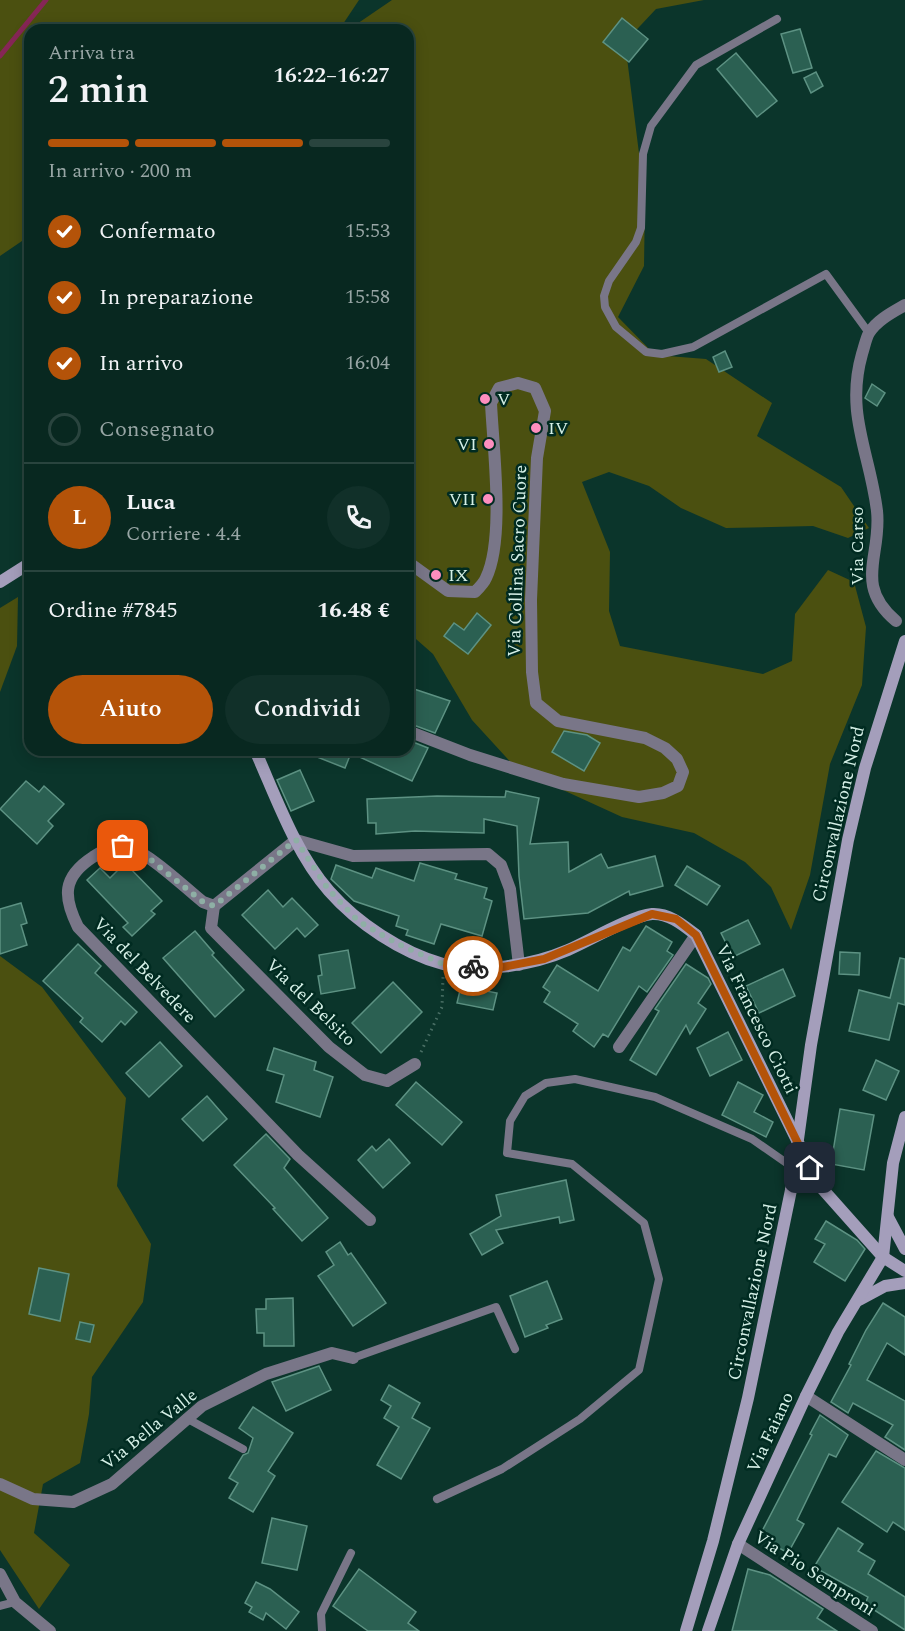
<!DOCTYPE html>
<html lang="it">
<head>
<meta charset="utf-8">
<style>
	body { margin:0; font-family:Spectral,serif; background:#113029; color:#f1f3f6; height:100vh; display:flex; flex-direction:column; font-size:22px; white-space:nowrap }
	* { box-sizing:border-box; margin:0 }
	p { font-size:20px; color:#98a6a5 }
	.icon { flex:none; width:33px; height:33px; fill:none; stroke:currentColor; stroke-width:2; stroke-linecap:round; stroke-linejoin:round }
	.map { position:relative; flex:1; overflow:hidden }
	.sheet { position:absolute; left:24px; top:24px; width:390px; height:732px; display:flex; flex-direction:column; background:#082820; border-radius:18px; box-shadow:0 3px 15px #0003,0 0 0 2px #29443e }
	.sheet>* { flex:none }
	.pin { position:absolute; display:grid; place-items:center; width:51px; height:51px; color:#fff; margin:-26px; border-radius:12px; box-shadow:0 3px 9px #0006 }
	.courier { position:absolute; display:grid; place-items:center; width:60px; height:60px; margin:-30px; border:4px solid #b45309; border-radius:50%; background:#fff; color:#222; box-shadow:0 2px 8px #0007 }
	.head em { font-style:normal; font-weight:600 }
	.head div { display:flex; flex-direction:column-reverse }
	.head { display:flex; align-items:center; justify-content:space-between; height:102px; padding:0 24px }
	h1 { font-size:39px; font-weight:600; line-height:45px }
	.bar { display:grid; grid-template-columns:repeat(4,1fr); gap:9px 6px; align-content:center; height:72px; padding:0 24px }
	.bar i { height:8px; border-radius:4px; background:#29443e }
	.bar .active { background:#b45309 }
	.bar p { grid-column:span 4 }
	.line { display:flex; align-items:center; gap:15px; padding:0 24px; border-top:2px solid #29443e }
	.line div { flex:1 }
	.round { display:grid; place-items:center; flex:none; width:63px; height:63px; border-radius:32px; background:#113029 }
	ol { padding:0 24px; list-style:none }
	li { display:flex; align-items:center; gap:18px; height:66px }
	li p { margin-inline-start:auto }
	li .icon { padding:6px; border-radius:50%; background:#b45309; color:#fff; stroke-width:4 }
	li:last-child { color:#98a6a5 }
	li i { width:33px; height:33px; border:3px solid #29443e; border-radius:50% }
	.button { display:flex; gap:12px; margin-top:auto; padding:12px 24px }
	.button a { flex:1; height:69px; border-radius:36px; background:#b45309; color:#fff; font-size:24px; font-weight:600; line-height:69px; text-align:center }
	.button a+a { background:#113029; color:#f1f3f6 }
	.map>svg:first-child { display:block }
	.green { fill:#4b5010 }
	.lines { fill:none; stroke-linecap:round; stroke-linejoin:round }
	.stream { stroke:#862656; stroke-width:5 }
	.building { fill:#2b6052; stroke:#5d9283; stroke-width:1.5 }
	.path { stroke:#4b7066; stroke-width:3; stroke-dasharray:1.5 4.5; stroke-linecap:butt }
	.lane { stroke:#797688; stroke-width:8 }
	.street { stroke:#797688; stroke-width:12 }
	.secondary { stroke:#a49ebb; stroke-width:12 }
	.done { stroke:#8eafa5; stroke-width:6; stroke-dasharray:0 10.8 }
	.route { stroke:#b45309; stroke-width:8 }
	.poi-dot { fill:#fd8ebe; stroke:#002b21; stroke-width:2 }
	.labels { text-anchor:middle; stroke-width:5; stroke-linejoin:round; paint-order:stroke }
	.poi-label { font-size:18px; fill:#d5f0e7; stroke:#002b21; text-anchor:start }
	.street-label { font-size:18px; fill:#d5f0e7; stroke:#002b21 }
</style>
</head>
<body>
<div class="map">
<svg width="905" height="1631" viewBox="0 0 905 1631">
	<rect width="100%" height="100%" fill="#0b352b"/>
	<g class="green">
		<polygon points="0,0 359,0 339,30 30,30 30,243 22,241 0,256"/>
		<polygon points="392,0 704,0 656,9 625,42 645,201 644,266 618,317 655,355 706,359 772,403 757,436 841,487 869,528 848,538 813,526 726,528 681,508 649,486 609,472 582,482 610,552 609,611 620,646 763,674 792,661 795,614 828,570 854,582 866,627 862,685 830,764 810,875 791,930 771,887 745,862 694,833 622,817 517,769 472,720 433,654 408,632 408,30 348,30"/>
		<polygon points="18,597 17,646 0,692 0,608"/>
		<polygon points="0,956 42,987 126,1098 117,1186 151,1244 143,1302 92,1377 89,1414 80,1463 43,1484 34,1533 70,1565 39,1609 0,1550"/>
	</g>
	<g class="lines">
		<polyline class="stream" points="0,56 46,0"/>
	</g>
	<g class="building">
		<polygon points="622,18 648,39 629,62 603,42"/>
		<polygon points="800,29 812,68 793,73 781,34"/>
		<polygon points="736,53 777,101 757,117 717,69"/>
		<polygon points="816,72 823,86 811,93 804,78"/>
		<polygon points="725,351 732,367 719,372 713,357"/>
		<polygon points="872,384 885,393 877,406 865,398"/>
		<polygon points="477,613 491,625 468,654 444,636 454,623 464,630"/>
		<polygon points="408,687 450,701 435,733 408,723"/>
		<polygon points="564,731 587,735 600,743 584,771 552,752"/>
		<polygon points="408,740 428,748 412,781 351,753 345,768 302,751 408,750"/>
		<polygon points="300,770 314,801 291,811 277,780"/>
		<polygon points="26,781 39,792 44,786 64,804 48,821 53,826 37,844 0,809"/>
		<polygon points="506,791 539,798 530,844 568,842 569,872 601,854 608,868 655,856 663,886 630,895 629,891 588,913 524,919 519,876 517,826 484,819 484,833 415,831 376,834 376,823 368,823 367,799 437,796 505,797"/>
		<polygon points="125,863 162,901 151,911 155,914 132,936 123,927 128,923 87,880 100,868 110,878"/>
		<polygon points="420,863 457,874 455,879 487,888 484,898 492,901 482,936 441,924 434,944 406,935 408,930 396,926 399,916 354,901 331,879 336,865 372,878 376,868 414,881"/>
		<polygon points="687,866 720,886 707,905 675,885"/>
		<polygon points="268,890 283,907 292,898 318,925 305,937 297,928 275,949 242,915"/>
		<polygon points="21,903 27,923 21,925 27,945 0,954 0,909"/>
		<polygon points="748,920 760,944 733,957 721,933"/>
		<polygon points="646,926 672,942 667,951 673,955 647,992 639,986 608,1037 603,1034 594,1047 573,1031 578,1024 544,1002 550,992 543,987 557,965 598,991 623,947 630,951"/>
		<polygon points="195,931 214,953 212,955 244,990 215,1017 163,958"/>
		<polygon points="78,944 101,966 95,973 137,1012 125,1025 121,1021 102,1042 80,1022 83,1018 43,981"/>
		<polygon points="348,950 355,988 321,994 318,976 322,975 319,955"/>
		<polygon points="840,952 860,953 859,975 839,974"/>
		<polygon points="900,958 905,959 905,1005 898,1003 889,1040 849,1031 859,990 890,998"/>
		<polygon points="686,964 708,978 711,984 698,1003 706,1009 690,1034 686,1025 656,1075 630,1060 659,1011 655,1009"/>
		<polygon points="783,969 795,996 759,1013 746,986"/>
		<polygon points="393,982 422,1012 381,1053 352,1023"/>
		<polygon points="461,986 497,993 493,1010 457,1003"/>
		<polygon points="728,1032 742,1060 710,1076 697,1048"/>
		<polygon points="160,1042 182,1066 149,1097 126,1073"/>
		<polygon points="274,1048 316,1062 314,1070 333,1077 320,1117 276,1102 284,1075 267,1070"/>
		<polygon points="876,1060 899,1071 886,1100 863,1090"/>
		<polygon points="416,1082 462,1122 442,1145 396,1105"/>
		<polygon points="738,1082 763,1095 754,1112 773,1122 766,1137 722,1115"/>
		<polygon points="207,1096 227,1119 203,1141 182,1119"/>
		<polygon points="840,1109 874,1115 864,1170 831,1164"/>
		<polygon points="266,1134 290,1159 284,1168 328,1218 302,1241 273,1209 275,1208 234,1165"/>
		<polygon points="389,1139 410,1163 383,1188 358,1160 372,1146 376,1151"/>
		<polygon points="566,1180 574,1220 560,1223 559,1217 496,1230 503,1243 482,1255 470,1234 501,1216 496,1195"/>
		<polygon points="826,1221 857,1240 865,1249 845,1281 814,1262 825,1244 815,1239"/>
		<polygon points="340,1242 348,1255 351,1253 386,1303 353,1326 318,1276 334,1265 326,1252"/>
		<polygon points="39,1268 69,1274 60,1321 29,1314"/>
		<polygon points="547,1281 562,1319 546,1325 548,1328 525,1337 510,1296"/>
		<polygon points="293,1298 294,1346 264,1346 264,1333 257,1333 256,1309 266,1309 266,1299"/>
		<polygon points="883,1303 905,1317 905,1355 887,1343 867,1380 905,1401 905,1450 885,1437 893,1425 853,1403 848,1413 831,1402 851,1365 849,1364 866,1330"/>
		<polygon points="80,1322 94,1325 90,1342 76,1339"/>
		<polygon points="319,1366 331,1390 286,1411 272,1382"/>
		<polygon points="389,1385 420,1403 412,1418 430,1428 401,1479 377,1465 399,1427 384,1418 391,1406 381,1400"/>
		<polygon points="253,1407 293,1433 268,1471 275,1476 253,1512 229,1498 238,1483 229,1478 243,1455 248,1453 253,1438 239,1428"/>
		<polygon points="820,1415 848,1435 836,1457 829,1454 797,1520 804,1524 788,1553 759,1537 812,1435 810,1434"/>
		<polygon points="876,1451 905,1468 905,1530 893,1522 887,1532 842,1502"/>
		<polygon points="272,1518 307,1526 297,1570 262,1563"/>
		<polygon points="838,1528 863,1544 858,1551 875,1561 868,1574 905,1597 905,1630 865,1604 868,1597 814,1567"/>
		<polygon points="359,1569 416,1612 408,1623 419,1631 368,1631 333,1606"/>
		<polygon points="748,1569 770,1575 823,1609 817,1618 837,1631 732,1631"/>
		<polygon points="256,1582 270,1589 299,1612 286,1629 266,1613 263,1620 249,1612 252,1607 245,1603"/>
	</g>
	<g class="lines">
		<polyline class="path" points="421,1052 442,1007 443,977"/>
		<g class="lane">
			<polyline points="777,19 696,65 651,126 643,154 641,228 636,242 609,281 604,296 605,307 616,327 646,352 662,354 693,347 826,274 869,333"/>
			<polyline points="353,1358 496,1307 515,1349"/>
			<polyline points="186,1418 243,1449"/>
			<polyline points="437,1499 502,1469 580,1419 639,1370 659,1279 644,1223 572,1164 507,1153 510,1121 525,1096 546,1083 575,1079 655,1097 752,1139 818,1185"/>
			<polyline points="0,1606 15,1602"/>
			<polyline points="322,1631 321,1614 351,1553"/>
		</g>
		<g class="street">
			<path d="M 408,562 L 448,591 L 475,592 C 479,588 484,583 486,578 C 505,539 493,448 491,403 L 499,388 L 518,383 L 535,388 L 545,411 L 537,458 L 531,600 L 532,672 L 536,703 L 558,721 L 645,738 L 665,748 L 677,759 L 683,772 L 678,786 L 663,793 L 639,797 L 563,784 L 470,755 L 408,731"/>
			<path d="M 896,621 C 853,585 882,555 877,511 C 870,453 845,414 862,354 C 864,348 866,338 869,333 C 877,320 893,312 905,305"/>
			<polyline points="214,906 211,928 329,1047 365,1075 387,1081 415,1064"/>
			<polyline points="619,1047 696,935"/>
			<path d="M 370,1220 L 298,1155 L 78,927 C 63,897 62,877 93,857 C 100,852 115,845 123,846 C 146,849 184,887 203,902 L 214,906 L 296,840 L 353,856 L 488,854 L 501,865 L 510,889 L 519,965"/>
			<polyline points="806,1396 905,1460"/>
			<polyline points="0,1484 33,1499 73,1502 112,1484 202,1406 266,1374 332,1353 353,1358"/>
			<polyline points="738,1544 872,1631"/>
			<polyline points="0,1574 15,1602 50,1631"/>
		</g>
		<g class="secondary">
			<polyline points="0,582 30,563"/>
			<path d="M 255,750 C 276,797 295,852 329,891 C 357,923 402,953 443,964 C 480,974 533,965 568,950 C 589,941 631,916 652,914 C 669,913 683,925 696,935 L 819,1185 L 883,1257 L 905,1271"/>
			<polyline points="888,1217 905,1249"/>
			<polyline points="859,1300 885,1286 905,1283"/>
			<polyline points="686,1631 713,1541 748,1398 791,1190 811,1045 848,840 865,768 905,641"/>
			<polyline points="708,1631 738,1544 806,1396 838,1332 883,1257 893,1163 905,1117"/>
		</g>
	</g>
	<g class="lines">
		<polyline class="done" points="123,846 146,856 203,902 214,906 296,840 328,889 358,921 398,944 443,964 473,966"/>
		<polyline class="route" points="473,966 503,967 544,959 652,914 676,919 696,935 810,1168"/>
	</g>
	<g class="poi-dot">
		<circle cx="485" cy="399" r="6"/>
		<circle cx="536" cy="428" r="6"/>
		<circle cx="489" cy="444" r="6"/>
		<circle cx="488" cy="499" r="6"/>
		<circle cx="436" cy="575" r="6"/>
	</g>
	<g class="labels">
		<g class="poi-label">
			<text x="497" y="405">V</text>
			<text x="548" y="434">IV</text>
			<text x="477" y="450" text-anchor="end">VI</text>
			<text x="476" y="505" text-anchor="end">VII</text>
			<text x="448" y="581">IX</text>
		</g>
		<g class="street-label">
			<text transform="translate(857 546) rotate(-90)" y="6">Via Carso</text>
			<text transform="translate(517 561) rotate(-88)" y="6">Via Collina Sacro Cuore</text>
			<text transform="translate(838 814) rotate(-77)" y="6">Circonvallazione Nord</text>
			<text transform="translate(145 970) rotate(46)" y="6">Via del Belvedere</text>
			<text transform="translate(311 1002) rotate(44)" y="6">Via del Belsito</text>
			<text transform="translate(757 1019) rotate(64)" y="6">Via Francesco Ciotti</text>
			<text transform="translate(752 1292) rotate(-78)" y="6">Circonvallazione Nord</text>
			<text transform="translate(149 1429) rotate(-39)" y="6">Via Bella Valle</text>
			<text transform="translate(770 1432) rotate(-65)" y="6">Via Faiano</text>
			<text transform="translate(815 1573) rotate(33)" y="6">Via Pio Semproni</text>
		</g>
	</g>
</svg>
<div class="pin" style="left:123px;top:846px;background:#ea580c"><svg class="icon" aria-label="bag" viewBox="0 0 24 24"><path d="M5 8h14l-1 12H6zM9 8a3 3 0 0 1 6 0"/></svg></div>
<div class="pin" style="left:810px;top:1168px;background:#1f2937"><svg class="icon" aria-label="home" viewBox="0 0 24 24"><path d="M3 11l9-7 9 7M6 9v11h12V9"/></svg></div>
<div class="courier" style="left:473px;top:966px"><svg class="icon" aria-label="bike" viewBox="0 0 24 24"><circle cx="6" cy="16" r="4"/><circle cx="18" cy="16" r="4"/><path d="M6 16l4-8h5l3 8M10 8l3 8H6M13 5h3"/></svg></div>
<section class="sheet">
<div class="head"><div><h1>2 min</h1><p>Arriva tra</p></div><em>16:22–16:27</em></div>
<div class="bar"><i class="active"></i><i class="active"></i><i class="active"></i><i></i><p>In arrivo · 200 m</p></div>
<ol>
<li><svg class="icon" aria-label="check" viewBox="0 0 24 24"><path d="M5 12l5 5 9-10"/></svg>Confermato<p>15:53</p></li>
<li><svg class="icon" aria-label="check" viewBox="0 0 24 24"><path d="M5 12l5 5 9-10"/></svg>In preparazione<p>15:58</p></li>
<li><svg class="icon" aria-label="check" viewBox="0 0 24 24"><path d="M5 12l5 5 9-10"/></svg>In arrivo<p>16:04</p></li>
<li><i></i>Consegnato</li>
</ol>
<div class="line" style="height:108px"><b class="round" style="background:#b45309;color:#fff">L</b><div><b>Luca</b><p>Corriere · 4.4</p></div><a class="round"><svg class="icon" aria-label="phone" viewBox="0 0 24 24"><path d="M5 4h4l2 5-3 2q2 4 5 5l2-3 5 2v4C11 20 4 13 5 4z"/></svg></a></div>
<div class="line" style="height:78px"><div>Ordine #7845</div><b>16.48 €</b></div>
<div class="button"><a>Aiuto</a><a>Condividi</a></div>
</section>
</div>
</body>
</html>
